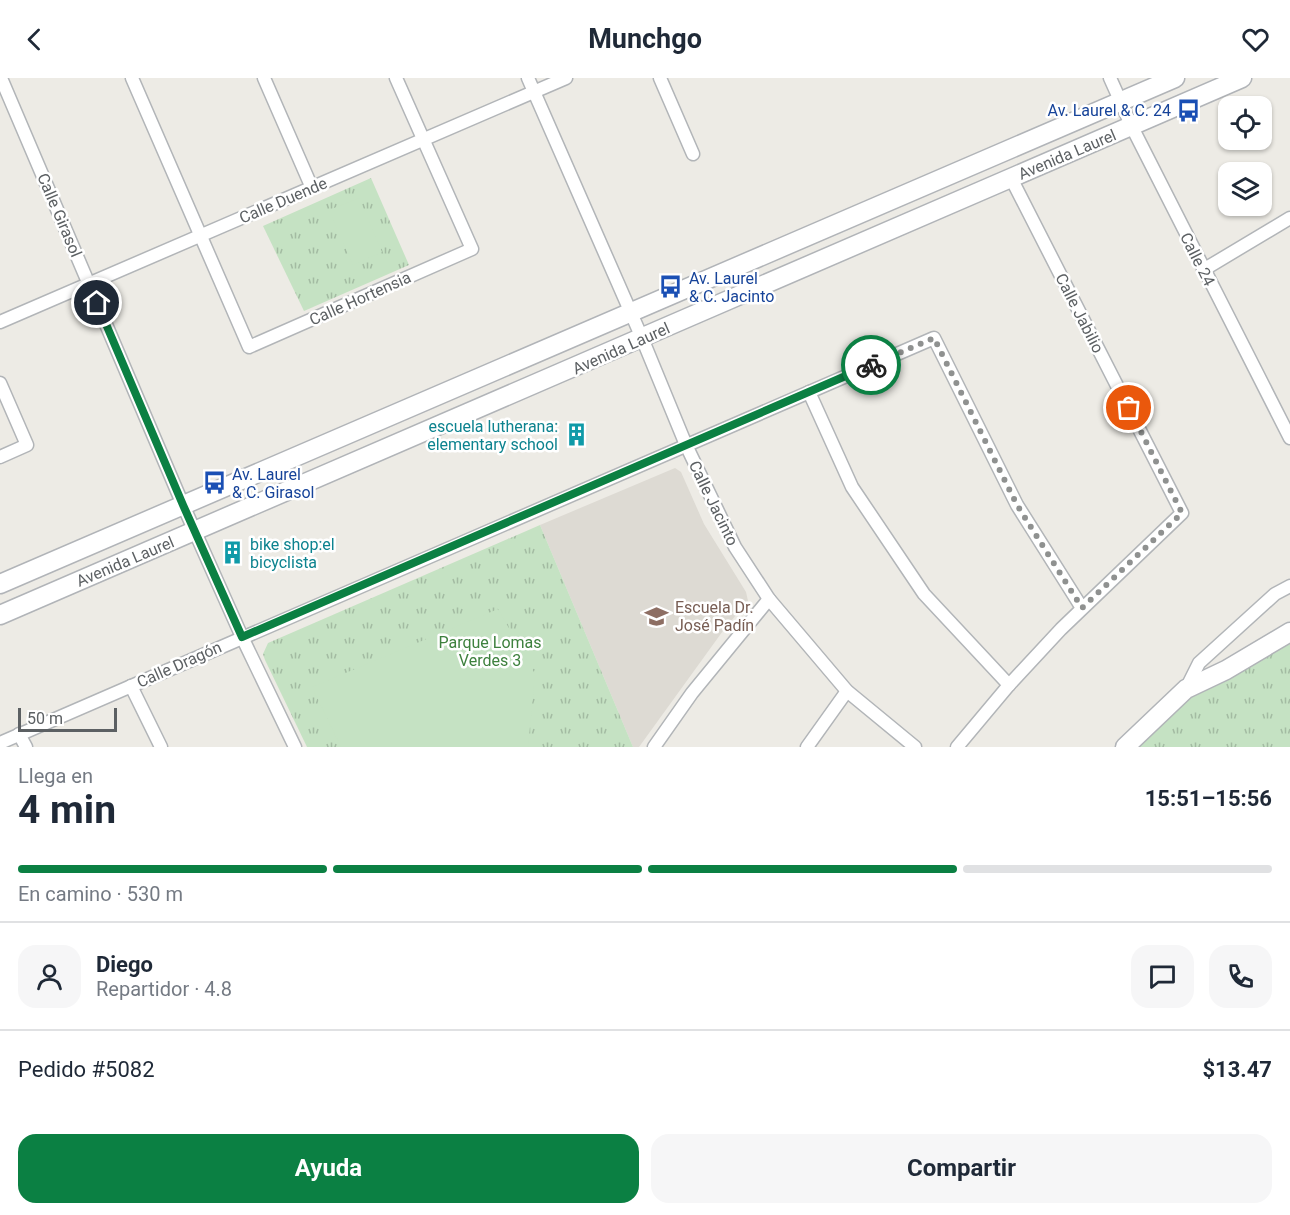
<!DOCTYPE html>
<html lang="es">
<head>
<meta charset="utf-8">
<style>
	body { margin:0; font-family:Roboto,sans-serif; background:#f6f6f7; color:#1f2937; height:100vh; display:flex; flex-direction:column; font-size:22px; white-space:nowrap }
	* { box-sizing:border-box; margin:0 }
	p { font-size:20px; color:#747a83 }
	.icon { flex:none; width:33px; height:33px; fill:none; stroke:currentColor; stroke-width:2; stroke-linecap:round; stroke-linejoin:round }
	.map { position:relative; height:669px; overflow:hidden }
	.panel { display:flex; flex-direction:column; background:#fff; flex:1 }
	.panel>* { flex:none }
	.tools { position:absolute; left:1218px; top:18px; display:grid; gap:12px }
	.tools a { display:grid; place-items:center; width:54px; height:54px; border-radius:12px; background:#fff; box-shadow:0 2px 4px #0004; font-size:30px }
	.scale { position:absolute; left:18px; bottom:15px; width:99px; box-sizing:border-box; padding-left:6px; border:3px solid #5c6063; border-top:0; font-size:16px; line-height:21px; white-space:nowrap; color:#5c6063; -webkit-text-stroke:4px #fff; paint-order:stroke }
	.pin { position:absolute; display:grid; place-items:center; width:51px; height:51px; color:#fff; margin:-26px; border:3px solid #fff; border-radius:50%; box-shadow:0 2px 6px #0007 }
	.courier { position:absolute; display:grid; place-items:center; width:60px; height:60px; margin:-30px; border:4px solid #0b8043; border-radius:50%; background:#fff; color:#222; box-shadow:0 2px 8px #0007 }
	.overview em { font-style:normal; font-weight:700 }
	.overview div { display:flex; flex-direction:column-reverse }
	.overview { display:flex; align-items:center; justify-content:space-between; height:102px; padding:0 18px }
	h1 { font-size:39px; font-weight:700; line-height:45px }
	.bar { display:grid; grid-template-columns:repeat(4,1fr); gap:9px 6px; align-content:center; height:72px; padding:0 18px }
	.bar i { height:8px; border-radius:4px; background:#e0e1e3 }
	.bar .current { background:#0b8043 }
	.bar p { grid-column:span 4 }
	.line { display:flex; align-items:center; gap:15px; padding:0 18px; border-top:2px solid #e0e1e3 }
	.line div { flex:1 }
	.round { display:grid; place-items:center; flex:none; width:63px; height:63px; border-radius:18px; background:#f6f6f7 }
	.primary-button { display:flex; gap:12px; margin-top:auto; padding:12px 18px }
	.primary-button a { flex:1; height:69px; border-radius:18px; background:#0b8043; color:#fff; font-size:24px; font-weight:700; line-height:69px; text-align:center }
	.primary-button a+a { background:#f6f6f7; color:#1f2937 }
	header { display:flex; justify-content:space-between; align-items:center; height:78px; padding:0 18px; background:#fff; font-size:27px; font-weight:700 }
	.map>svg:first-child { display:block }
	.education { fill:#dddad3 }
	.park { fill:url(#park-tufts) }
	.pitch { fill:#c5e2c3 }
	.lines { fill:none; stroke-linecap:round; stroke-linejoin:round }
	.street-casing { stroke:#b2b5b8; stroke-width:15 }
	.secondary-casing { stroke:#b1b4b8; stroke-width:21 }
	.street { stroke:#fff; stroke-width:12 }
	.secondary { stroke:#fff; stroke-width:18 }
	.done { stroke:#8f9190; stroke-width:6; stroke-dasharray:0 10.8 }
	.route { stroke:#0b8043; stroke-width:8 }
	.labels { text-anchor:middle; stroke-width:5; stroke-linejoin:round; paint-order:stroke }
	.transit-label { font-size:16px; fill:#164399; stroke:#fff; text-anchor:start }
	.street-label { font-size:16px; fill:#5c6063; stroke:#fff }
	.culture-label { font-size:16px; fill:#0d838f; stroke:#fff; text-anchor:end }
	.education-label { font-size:16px; fill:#785e54; stroke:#fff; text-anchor:start }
	.park-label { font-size:16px; fill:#3e813e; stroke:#fff }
</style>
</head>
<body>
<header><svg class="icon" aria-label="back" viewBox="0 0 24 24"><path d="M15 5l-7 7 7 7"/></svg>Munchgo<svg class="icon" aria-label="heart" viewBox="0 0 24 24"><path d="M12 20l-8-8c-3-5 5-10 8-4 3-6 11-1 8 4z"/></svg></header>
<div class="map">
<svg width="1290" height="669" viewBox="0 0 1290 669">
	<defs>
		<pattern id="park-tufts" width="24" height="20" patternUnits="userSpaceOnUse" patternTransform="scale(1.5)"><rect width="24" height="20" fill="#c5e2c3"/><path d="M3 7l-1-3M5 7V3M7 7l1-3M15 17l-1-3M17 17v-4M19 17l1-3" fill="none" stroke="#a3bba2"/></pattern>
	</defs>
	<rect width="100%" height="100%" fill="#edebe5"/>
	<polygon class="education" points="675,390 681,394 704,446 746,514 748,523 725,550 639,669 633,669 540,447"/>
	<g class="park">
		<polygon points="371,100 409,187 304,233 263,148"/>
		<polygon points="540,447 633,669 307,669 265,582 263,576 268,565"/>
		<polygon points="1290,552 1290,669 1125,669 1186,611"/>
	</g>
	<g class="pitch">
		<polygon points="359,120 382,174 353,187 329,132"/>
		<polygon points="498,531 535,596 528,669 341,669 312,609"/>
	</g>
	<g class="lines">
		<defs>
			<g id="street">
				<polyline points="1,0 183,427 242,559 295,669"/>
				<polyline points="132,0 249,269 472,171 396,0"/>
				<polyline points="264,0 312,110"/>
				<polyline points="528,0 642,260 686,367 735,469 769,521 847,613 915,669"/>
				<polyline points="660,0 693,76"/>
				<polyline points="1110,0 1132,49 1290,360"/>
				<polyline points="1203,192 1290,140"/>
				<polyline points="0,244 566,0"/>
				<polyline points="0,305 27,367 0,379"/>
				<polyline points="809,314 852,409 924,516 1009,607"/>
				<polyline points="131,608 161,669"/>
				<polyline points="1186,611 1199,585 1275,516 1290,508"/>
				<polyline points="19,656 26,669"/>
				<polyline points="0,665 934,260 1017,427 1082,530"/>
				<polyline points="654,669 692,615 769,521"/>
				<polyline points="807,669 847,613"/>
				<polyline points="957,669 1009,607 1061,551 1182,435 1011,100"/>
			</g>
			<g id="secondary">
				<polyline points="0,506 1175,0"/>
				<polyline points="0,537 1242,0"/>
				<polyline points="1125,669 1186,611 1226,592 1290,554"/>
			</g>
		</defs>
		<use href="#street" class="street-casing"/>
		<use href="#secondary" class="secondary-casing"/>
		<use href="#street" class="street"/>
		<use href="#secondary" class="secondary"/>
	</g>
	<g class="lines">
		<polyline class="done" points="871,287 934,260 1017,427 1082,530 1182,435 1129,330"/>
		<polyline class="route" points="97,225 183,427 242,559 871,287"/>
	</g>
	<defs>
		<symbol id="bus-bare" viewBox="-9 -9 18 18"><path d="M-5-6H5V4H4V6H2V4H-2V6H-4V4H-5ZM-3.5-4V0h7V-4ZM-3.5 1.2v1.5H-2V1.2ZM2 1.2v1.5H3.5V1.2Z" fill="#1a4fb4" stroke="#fff" stroke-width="2.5" paint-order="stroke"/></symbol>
		<symbol id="building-bare" viewBox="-9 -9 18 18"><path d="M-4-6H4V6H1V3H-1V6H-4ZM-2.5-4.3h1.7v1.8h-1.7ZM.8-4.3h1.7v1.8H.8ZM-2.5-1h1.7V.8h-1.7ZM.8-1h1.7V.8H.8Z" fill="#0f9aa8" stroke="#fff" stroke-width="2.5" paint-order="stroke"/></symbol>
		<symbol id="school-bare" viewBox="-9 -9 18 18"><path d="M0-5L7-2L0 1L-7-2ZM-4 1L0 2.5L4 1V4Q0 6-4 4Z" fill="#8d6e63" stroke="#fff" stroke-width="2.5" paint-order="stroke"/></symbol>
	</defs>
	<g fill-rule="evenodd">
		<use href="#bus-bare" x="1172" y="16" width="33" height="33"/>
		<use href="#bus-bare" x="654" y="192" width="33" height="33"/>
		<use href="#building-bare" x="560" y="340" width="33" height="33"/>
		<use href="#bus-bare" x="198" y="388" width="33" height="33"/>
		<use href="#building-bare" x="216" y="458" width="33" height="33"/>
		<use href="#school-bare" x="640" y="522" width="33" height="33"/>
	</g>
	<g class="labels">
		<g class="transit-label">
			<text x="1171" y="38" text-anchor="end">Av. Laurel &amp; C. 24</text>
			<text x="689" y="206">Av. Laurel<tspan x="689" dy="18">&amp; C. Jacinto</tspan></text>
			<text x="232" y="402">Av. Laurel<tspan x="232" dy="18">&amp; C. Girasol</tspan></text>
		</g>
		<g class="street-label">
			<text transform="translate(1067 76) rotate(-23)" y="6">Avenida Laurel</text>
			<text transform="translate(283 122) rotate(-23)" y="6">Calle Duende</text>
			<text transform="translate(60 137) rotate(67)" y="6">Calle Girasol</text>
			<text transform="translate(1198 181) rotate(63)" y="6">Calle 24</text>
			<text transform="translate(360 220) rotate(-24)" y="6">Calle Hortensia</text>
			<text transform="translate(1080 235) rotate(63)" y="6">Calle Jabilio</text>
			<text transform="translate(621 270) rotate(-24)" y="6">Avenida Laurel</text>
			<text transform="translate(714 425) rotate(64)" y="6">Calle Jacinto</text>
			<text transform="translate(125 483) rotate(-23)" y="6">Avenida Laurel</text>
			<text transform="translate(179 586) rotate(-24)" y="6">Calle Dragón</text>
		</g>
		<g class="culture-label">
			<text x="558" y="354">escuela lutherana:<tspan x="558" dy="18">elementary school</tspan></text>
			<text x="250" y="472" text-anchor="start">bike shop:el<tspan x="250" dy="18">bicyclista</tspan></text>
		</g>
		<g class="education-label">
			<text x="675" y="535">Escuela Dr.<tspan x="675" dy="18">José Padín</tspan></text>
		</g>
		<g class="park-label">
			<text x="490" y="570">Parque Lomas<tspan x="490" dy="18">Verdes 3</tspan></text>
		</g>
	</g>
</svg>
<div class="tools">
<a><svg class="icon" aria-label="locate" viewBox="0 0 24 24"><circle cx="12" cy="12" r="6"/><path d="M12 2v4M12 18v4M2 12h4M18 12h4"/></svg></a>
<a><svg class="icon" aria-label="layers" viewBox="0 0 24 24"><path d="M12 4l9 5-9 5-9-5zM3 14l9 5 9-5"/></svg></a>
</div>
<div class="scale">50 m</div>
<div class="pin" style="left:1129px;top:330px;background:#ea580c"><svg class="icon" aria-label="bag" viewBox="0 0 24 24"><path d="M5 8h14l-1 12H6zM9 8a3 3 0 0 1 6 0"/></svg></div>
<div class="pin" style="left:97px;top:225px;background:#1f2937"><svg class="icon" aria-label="home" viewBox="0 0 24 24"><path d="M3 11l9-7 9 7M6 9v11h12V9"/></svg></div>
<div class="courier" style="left:871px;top:287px"><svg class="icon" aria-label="bike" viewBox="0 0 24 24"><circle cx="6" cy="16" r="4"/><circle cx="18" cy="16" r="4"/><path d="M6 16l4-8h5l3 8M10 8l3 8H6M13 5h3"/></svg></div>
</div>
<section class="panel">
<div class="overview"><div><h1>4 min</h1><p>Llega en</p></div><em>15:51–15:56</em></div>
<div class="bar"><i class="current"></i><i class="current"></i><i class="current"></i><i></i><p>En camino · 530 m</p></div>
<div class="line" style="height:108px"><a class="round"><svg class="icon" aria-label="person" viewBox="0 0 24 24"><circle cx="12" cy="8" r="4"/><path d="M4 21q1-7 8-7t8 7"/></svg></a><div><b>Diego</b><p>Repartidor · 4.8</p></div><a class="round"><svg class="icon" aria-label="chat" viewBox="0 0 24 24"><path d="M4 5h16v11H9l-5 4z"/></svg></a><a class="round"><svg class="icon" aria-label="phone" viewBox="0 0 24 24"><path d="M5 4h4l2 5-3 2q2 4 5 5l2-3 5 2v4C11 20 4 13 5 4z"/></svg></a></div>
<div class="line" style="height:78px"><div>Pedido #5082</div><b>$13.47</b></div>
<div class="primary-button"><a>Ayuda</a><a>Compartir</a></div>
</section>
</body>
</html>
